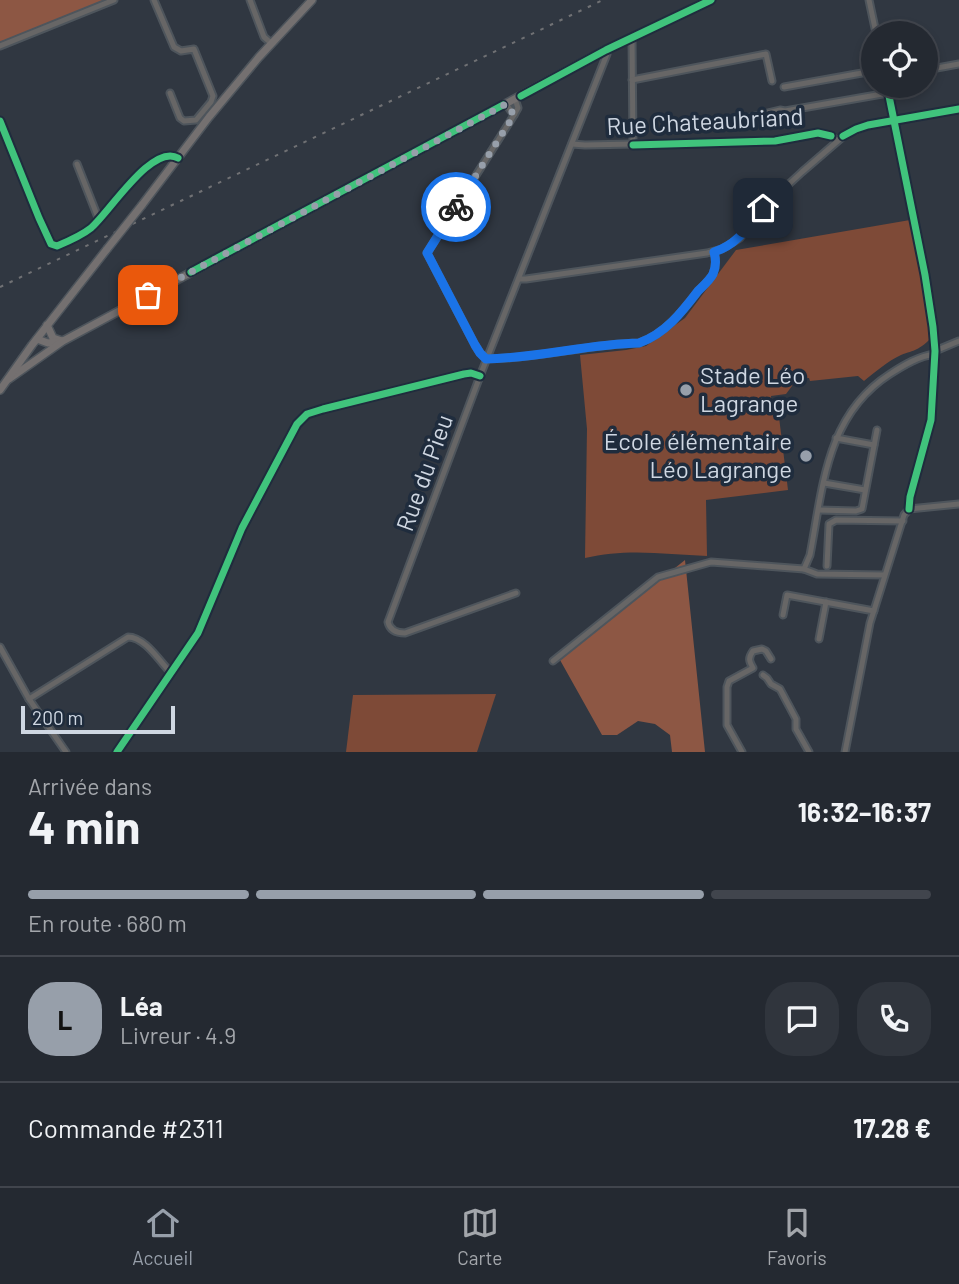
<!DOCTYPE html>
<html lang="fr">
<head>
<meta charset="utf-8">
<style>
	body { margin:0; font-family:Barlow,sans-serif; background:#30353d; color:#f1f3f6; height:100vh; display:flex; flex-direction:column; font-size:26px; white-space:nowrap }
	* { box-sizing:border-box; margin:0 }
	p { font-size:23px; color:#a3a6ab }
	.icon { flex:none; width:38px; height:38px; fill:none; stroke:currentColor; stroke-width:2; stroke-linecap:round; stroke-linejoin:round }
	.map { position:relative; height:752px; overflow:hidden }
	.panel { display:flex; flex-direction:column; background:#242931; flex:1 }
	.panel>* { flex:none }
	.controls { position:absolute; left:861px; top:21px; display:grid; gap:14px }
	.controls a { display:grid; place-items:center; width:77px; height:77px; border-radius:50%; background:#242931; box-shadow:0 4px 10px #0003,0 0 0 2px #41454d; font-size:35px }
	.scale { position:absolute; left:21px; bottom:18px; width:154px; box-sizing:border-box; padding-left:7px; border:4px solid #cfd7e2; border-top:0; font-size:19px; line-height:24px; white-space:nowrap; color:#cfd7e2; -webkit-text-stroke:5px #1f2c3d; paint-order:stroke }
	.pin { position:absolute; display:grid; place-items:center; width:60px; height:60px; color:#fff; margin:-30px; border-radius:14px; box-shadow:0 4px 10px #0006 }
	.courier { position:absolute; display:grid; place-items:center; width:70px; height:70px; margin:-35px; border:5px solid #1a73e8; border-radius:50%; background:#fff; color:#222; box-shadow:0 2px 9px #0007 }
	.head em { font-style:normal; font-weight:700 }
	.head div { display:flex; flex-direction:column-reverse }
	.head { display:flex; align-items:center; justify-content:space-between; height:119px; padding:0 28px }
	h1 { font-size:46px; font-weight:700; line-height:52px }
	.bar { display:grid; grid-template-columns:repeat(4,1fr); gap:10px 7px; align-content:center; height:84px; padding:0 28px }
	.bar i { height:9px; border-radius:5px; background:#41454d }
	.bar .on { background:#979faa }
	.bar p { grid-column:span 4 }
	.line { display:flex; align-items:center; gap:18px; padding:0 28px; border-top:2px solid #41454d }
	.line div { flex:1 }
	.round { display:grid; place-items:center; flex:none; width:74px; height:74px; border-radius:28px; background:#30353d }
	.tab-bar { display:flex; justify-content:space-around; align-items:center; height:98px; border-top:2px solid #41454d; background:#242931; font-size:19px; color:#a3a6ab }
	.tab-bar a { display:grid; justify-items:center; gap:4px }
	.tab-bar .on { color:#979faa }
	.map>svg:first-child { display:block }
	.green { fill:#7e4a37 }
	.forest { fill:#8d5744 }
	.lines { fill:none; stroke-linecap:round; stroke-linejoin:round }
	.minor-casing { stroke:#4e555c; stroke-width:9 }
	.major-casing { stroke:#4e555c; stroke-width:10 }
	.minor { stroke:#676666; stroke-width:5 }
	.major { stroke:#747070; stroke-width:7 }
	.rail { stroke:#707174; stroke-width:2; stroke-dasharray:3.5 7; stroke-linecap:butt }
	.major-bridge-casing { stroke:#4e555c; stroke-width:10; stroke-linecap:butt }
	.major-bridge { stroke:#747070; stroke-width:7 }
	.cycleway-casing { stroke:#1f2c3d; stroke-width:11 }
	.cycleway { stroke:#40c37c; stroke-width:7 }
	.done { stroke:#979faa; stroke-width:7; stroke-dasharray:0 12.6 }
	.route { stroke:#1a73e8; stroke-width:9 }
	.poi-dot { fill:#979faa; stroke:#1f2c3d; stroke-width:2.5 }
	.labels { text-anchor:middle; stroke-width:7; stroke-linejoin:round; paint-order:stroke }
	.street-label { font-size:24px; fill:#cfd7e2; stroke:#1f2c3d }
	.poi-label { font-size:24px; fill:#cfd7e2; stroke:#1f2c3d; text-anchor:start }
</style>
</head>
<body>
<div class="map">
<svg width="959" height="752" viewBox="0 0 959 752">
	<rect width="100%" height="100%" fill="#303741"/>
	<g class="green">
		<path d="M 910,220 C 918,259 929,299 930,339 C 919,350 915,350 901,355 C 888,361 875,372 864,381 L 858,376 L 810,381 L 809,378 L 794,379 L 792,386 L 786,394 L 771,396 L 773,417 L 779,417 L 788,490 L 706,500 L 707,556 C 666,554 625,548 585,558 L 587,429 L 580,355 L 626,350 L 646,346 L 685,318 L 736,250 Z"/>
		<polygon points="496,694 477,752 346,752 353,695"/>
	</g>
	<g class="forest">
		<polygon points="0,0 106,0 0,42"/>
		<polygon points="685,560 705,752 672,752 670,735 655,724 638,721 617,735 602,735 560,660"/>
	</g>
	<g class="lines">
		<defs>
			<g id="minor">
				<polyline points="154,0 174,47 181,51 194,49 213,96 211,102 196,120 184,121 180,118 170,93"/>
				<polyline points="250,0 264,37 271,43"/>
				<polyline points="869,0 876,33"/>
				<polyline points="632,38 633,145"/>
				<polyline points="0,46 114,0"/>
				<polyline points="926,70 959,64"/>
				<polyline points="632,80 766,54 772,81"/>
				<polyline points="784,87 873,71"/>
				<polyline points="506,104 514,115 518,108 515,99"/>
				<path d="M 514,115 L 427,253 L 475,345 L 480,353 L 486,359 C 538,359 588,344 639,343 C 665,334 682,312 698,291 C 703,286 710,280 713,274 C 716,267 716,259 714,252"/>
				<path d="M 0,121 L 39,218 L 51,244 L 57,246 C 69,241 81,236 91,228 C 109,213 152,143 178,158"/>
				<polyline points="698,125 707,123 714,126 780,110 785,111 888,93"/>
				<polyline points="572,144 585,145 775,141 818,133 827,135 838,140"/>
				<polyline points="77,164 99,220"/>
				<polyline points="519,279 526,279 707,253 722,249 740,238 763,208 802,172 846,134 868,125 959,109"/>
				<polyline points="935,351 959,341"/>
				<polyline points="836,438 874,445"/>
				<polyline points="824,483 865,490"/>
				<polyline points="909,509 959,504"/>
				<polyline points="819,510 856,511 862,509 877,430"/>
				<polyline points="827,566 829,524 836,520 903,521"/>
				<path d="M 804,569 L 810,555 C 823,487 826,415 890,374 C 904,365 919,356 935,354"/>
				<path d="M 516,593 L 405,633 C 397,633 390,631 388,622 L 480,376 L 607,54 L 606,50"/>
				<polyline points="783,615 787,595 874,611"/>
				<polyline points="819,639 826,602"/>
				<polyline points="0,647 29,699 66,752"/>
				<polyline points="553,661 658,577 711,562 804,569 817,574 884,575"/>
				<polyline points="763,675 767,678 771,684 780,689 796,719 796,729 809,752"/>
				<path d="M 29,699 L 128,637 C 145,637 160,662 171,673"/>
				<polyline points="117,752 198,633 242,528 297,424 307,414 323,409 464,374 471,373 480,376"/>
				<path d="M 742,752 L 727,725 L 727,687 L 729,681 L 753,668 C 749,661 748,658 753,651 L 762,649 L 766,651 L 771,659"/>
				<polyline points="845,752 870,623 904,515 909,509 910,497 931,420 935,351 933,327 925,275 887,86"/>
			</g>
			<g id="major">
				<polyline points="142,205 209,117 259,57 312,0"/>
				<polyline points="47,325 53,338 62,341"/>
				<polyline points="37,339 48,343 62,341"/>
				<polyline points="9,379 63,341 606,50 711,0"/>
				<polyline points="0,390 32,345 107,249"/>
			</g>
		</defs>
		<use href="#minor" class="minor-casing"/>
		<use href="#major" class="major-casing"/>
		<use href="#minor" class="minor"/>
		<use href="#major" class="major"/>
		<polyline class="rail" points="0,287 603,0"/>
		<defs>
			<polyline id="major-bridge" points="107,249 142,205"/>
		</defs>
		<use href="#major-bridge" class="major-bridge-casing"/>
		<use href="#major-bridge" class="major-bridge"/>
		<defs>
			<g id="cycleway">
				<polyline points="887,86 925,275 933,327 935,351 931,420 910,497 909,509"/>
				<polyline points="521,96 606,50 711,0"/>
				<path d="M 0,121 L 39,218 L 51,244 L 57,246 C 69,241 81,236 91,228 C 109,213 152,143 178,158"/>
				<polyline points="843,136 856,129 868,125 959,109"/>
				<polyline points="633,145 775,141 818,133 831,136"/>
				<polyline points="191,272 503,105"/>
				<polyline points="117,752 198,633 242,528 297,424 307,414 323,409 464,374 471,373 480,376"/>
			</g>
		</defs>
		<use href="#cycleway" class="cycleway-casing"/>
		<use href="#cycleway" class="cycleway"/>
	</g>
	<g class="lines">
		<polyline class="done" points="148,295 506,104 514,115 456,207"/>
		<path class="route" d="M 456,207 L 427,253 L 475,345 L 480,353 L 486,359 C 538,358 588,344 639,343 C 665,334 682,312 698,291 C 703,286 710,280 713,274 C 716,267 716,259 714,252 C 737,245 748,227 763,208"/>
	</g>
	<g class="poi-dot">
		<circle cx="686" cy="390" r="7"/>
		<circle cx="806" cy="456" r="7"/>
	</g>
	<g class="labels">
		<g class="street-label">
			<text transform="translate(705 122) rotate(-3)" y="8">Rue Chateaubriand</text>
			<text transform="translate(425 473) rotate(-70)" y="8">Rue du Pieu</text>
		</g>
		<g class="poi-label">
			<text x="700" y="384">Stade Léo<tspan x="700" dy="28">Lagrange</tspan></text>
			<text x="792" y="450" text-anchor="end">École élémentaire<tspan x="792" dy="28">Léo Lagrange</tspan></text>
		</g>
	</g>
</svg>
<div class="controls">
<a><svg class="icon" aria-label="locate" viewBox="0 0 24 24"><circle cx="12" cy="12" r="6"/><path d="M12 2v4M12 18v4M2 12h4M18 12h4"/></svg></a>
</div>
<div class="scale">200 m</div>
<div class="pin" style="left:148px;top:295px;background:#ea580c"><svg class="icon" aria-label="bag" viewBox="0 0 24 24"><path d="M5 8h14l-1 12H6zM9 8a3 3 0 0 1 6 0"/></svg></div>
<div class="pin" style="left:763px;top:208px;background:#1f2937"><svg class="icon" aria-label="home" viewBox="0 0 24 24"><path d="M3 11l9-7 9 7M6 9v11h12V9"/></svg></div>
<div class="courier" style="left:456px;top:207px"><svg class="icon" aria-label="bike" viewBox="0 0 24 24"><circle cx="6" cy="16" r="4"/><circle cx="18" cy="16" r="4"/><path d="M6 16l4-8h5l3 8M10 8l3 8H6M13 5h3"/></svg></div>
</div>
<section class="panel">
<div class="head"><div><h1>4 min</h1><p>Arrivée dans</p></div><em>16:32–16:37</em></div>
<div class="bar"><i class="on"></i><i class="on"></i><i class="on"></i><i></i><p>En route · 680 m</p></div>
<div class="line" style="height:126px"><b class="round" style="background:#979faa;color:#111">L</b><div><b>Léa</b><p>Livreur · 4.9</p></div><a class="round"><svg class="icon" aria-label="chat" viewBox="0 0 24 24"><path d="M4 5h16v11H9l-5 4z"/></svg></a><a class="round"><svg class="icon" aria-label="phone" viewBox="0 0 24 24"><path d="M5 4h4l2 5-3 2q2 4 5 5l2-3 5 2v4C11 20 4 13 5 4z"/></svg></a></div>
<div class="line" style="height:91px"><div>Commande #2311</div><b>17.28 €</b></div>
</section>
<nav class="tab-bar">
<a class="on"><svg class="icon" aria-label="home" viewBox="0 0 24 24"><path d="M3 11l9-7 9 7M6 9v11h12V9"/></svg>Accueil</a>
<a><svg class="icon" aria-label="map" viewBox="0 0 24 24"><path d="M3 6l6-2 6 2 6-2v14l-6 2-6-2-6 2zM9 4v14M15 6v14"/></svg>Carte</a>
<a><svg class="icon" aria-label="saved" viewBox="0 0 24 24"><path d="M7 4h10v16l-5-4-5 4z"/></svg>Favoris</a>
</nav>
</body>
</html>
